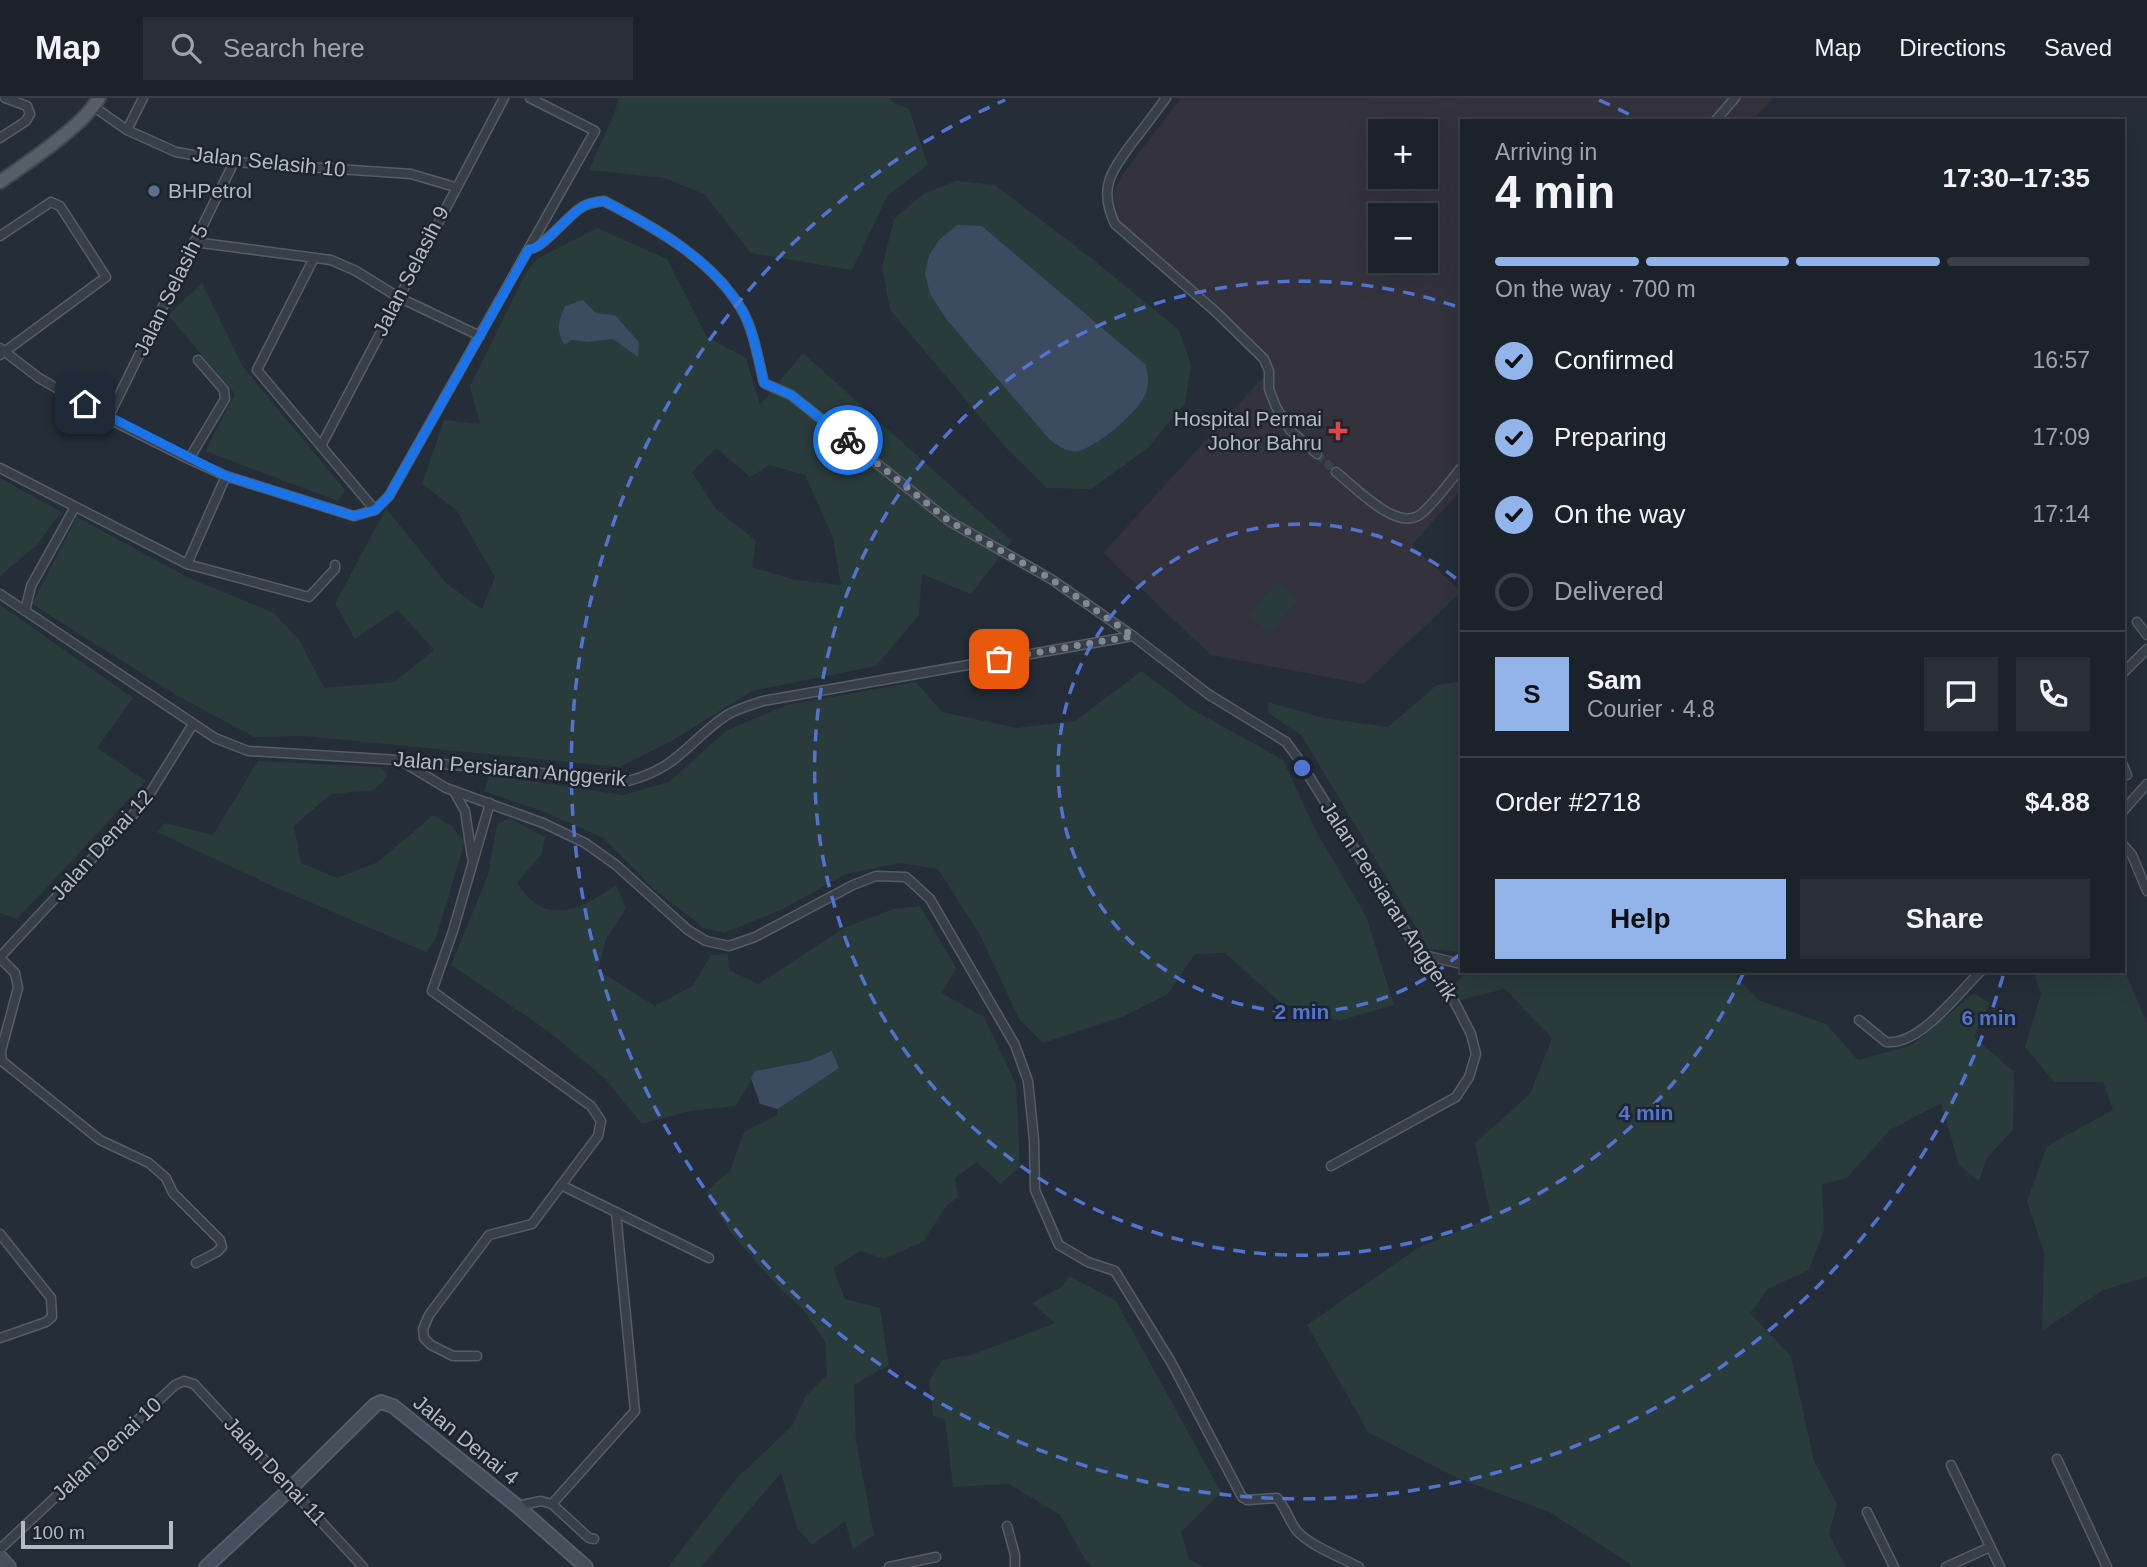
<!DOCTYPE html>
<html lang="en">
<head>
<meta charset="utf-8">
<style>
	body { margin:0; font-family:Arial,sans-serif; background:#292f36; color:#f1f3f6; height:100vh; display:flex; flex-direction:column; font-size:26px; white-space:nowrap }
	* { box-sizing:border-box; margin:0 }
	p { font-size:23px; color:#a0a4a8 }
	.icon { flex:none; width:38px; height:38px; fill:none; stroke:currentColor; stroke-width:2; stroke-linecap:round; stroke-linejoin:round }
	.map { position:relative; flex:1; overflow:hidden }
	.side { position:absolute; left:1460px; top:21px; width:665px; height:854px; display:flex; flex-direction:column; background:#1c222a; border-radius:0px; box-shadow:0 7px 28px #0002,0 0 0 2px #3a3f47 }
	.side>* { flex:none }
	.tools { position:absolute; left:1368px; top:21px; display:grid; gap:14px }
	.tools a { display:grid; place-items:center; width:70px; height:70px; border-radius:0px; background:#1c222a; box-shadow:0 7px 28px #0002,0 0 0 2px #3a3f47; font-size:35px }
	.scale { position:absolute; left:21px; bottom:18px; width:152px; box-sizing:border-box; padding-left:7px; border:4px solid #b3bac4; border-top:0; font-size:19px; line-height:24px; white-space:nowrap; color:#b3bac4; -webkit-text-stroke:5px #1d242d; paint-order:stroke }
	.pin { position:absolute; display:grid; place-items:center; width:60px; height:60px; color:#fff; margin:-30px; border-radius:14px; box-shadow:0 4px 10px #0006 }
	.courier { position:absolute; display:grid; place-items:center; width:70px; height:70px; margin:-35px; border:5px solid #1a73e8; border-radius:50%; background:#fff; color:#222; box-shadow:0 2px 9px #0007 }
	.overview em { font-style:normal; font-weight:700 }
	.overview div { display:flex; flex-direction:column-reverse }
	.overview { display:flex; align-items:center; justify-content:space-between; height:119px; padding:0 35px }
	h1 { font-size:46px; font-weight:700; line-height:52px }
	.bar { display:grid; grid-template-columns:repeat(4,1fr); gap:10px 7px; align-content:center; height:84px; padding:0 35px }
	.bar i { height:9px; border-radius:5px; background:#3a3f47 }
	.bar .selected { background:#92b4eb }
	.bar p { grid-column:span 4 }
	.line { display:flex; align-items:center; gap:18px; padding:0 35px; border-top:2px solid #3a3f47 }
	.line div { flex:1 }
	.round { display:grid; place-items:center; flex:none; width:74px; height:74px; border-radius:0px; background:#292f36 }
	ol { padding:0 35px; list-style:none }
	li { display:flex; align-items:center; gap:21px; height:77px }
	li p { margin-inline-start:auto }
	li .icon { padding:7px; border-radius:50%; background:#92b4eb; color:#111; stroke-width:4 }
	li:last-child { color:#a0a4a8 }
	li i { width:38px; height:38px; border:4px solid #3a3f47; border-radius:50% }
	.button { display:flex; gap:14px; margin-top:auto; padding:14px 35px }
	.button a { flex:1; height:80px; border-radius:0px; background:#92b4eb; color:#111; font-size:28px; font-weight:700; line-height:80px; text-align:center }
	.button a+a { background:#292f36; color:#f1f3f6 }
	header { display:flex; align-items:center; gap:42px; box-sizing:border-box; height:98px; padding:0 35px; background:#1c222a; border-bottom:2px solid #3a3f47 }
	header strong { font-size:33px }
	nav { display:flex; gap:38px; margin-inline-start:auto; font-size:24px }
	.search { width:490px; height:63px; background:#292f36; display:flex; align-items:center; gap:18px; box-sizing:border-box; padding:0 24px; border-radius:0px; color:#a0a4a8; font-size:26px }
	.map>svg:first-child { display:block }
	.medical { fill:#34323d; fill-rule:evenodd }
	.green { fill:#2a3b3b; fill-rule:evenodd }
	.water { fill:#3c4b5f }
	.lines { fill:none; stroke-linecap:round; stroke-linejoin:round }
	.street-tunnel { stroke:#3a424d; stroke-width:8; stroke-dasharray:8 4; stroke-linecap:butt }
	.street-casing { stroke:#565d66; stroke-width:11 }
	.secondary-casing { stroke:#565d66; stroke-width:16 }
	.primary-casing { stroke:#414851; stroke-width:16 }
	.street { stroke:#383f49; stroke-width:8 }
	.secondary { stroke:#474e5b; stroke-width:12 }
	.primary { stroke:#565e68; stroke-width:12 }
	.done { stroke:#818993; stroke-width:7; stroke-dasharray:0 12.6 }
	.route { stroke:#1a73e8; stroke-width:9 }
	.ring { fill:none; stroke:#5274d1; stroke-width:3.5; stroke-dasharray:12 9 }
	.service-dot { fill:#5c6f8a; stroke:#1d242d; stroke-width:2.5 }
	.health-dot { fill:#e0444e; stroke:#1d242d; stroke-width:2.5 }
	.labels { text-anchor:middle; stroke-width:5; stroke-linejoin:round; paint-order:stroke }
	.street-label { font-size:21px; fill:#b3bac4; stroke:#1d242d }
	.poi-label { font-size:21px; fill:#b3bac4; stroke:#1d242d; text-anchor:start }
	.centre { fill:#5274d1; stroke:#1d242d; stroke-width:3.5 }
	.ring-label { font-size:21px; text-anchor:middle; font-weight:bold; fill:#5274d1; stroke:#1d242d; stroke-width:5; stroke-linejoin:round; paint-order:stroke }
</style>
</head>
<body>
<header>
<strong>Map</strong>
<div class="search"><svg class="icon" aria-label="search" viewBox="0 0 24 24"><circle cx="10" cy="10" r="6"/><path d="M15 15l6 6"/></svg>Search here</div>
<nav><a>Map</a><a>Directions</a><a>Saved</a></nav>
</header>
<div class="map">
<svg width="2147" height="1469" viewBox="0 0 2147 1469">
	<rect width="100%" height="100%" fill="#252d38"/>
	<path class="medical" d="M 1181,0 L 1773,0 L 1752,23 L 1461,23 L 1461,392 L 1412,447 L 1461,494 L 1364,586 L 1211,557 L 1103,455 L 1269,273 L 1135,144 L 1116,120 L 1113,95 L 1122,77 ZM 1381,33 L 1426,33 L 1426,79 L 1381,79 ZM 1381,117 L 1426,117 L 1426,163 L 1381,163 Z"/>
	<g class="green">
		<polygon points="618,0 890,0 893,4 909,11 928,67 888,97 852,172 751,155 704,96 664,80 589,72 615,14"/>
		<path d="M 956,83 L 995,87 L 1096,164 L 1179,232 L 1191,267 L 1185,305 L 1148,350 L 1091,391 L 1047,390 L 1008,352 L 890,212 L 882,169 L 894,121 L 923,96 ZM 982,128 L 1130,253 L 1144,300 C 1129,319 1089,362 1063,351 C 1058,349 1053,344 1049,341 L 946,221 L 930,196 L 926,176 L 929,157 Z"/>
		<path d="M 597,130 L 667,161 L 707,239 L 746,260 L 760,307 L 803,255 L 1012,443 L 971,496 L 922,476 L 919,517 L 876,568 L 752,593 L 673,642 L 620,669 L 304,638 L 254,639 L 176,597 L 32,506 L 77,419 L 187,479 L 274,515 L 300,543 L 324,590 L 394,584 L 434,552 L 398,512 L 355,541 L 335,506 L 386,410 L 446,485 L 482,511 L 495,479 L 456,412 L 422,386 L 444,322 L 480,326 L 470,288 L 526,174 L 537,161 ZM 596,215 L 615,217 L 639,244 L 613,241 L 589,244 L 571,242 ZM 716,350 L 750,379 L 770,367 L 805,377 L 833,440 L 841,487 L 795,482 L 752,469 L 756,443 L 716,411 L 692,374 Z"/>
		<polygon points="202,185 243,269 345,392 338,403 205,353 235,296 168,217"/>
		<polygon points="0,380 61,414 37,447 0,478"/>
		<polygon points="1277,484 1298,503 1269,535 1248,517"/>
		<polygon points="0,507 133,600 97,650 146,683 17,821 0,815"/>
		<polygon points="1142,573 1192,611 1283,662 1316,733 1366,818 1394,907 1339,923 1281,905 1225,855 1195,856 1168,896 1122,919 1043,945 1019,921 981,839 938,771 900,765 846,776 783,811 724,835 704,830 654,791 603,740 547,715 484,693 489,677 623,697 669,684 727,632 787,607 916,584 942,614 1017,630 1075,623"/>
		<polygon points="1461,583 1461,854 1429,851 1302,638 1268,615 1268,604 1324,620 1388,629 1437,587"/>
		<polygon points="258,663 381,669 388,678 374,692 331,696 294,728 301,765 337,780 378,764 433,717 451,728 465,743 436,840 426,854 277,790 157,734 165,725 213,737"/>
		<path d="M 509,720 L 545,739 L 542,756 L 517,784 C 544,830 580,812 616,787 L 626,810 L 606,841 L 598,872 L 655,908 L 692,888 L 711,857 L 728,856 L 729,872 L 758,886 L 844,830 L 893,811 L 920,808 L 956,870 L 942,895 L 984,919 L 1016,986 L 1020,1069 L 1000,1086 L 977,1064 L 955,1080 L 958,1100 L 947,1107 L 924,1143 L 884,1161 L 860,1153 L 833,1170 L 845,1201 L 880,1210 L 889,1267 L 854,1287 L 856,1343 L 874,1437 L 853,1452 L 845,1423 L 812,1447 L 797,1430 L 781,1375 L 701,1469 L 668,1469 L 737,1380 L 792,1328 L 805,1299 L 827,1277 L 825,1244 L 802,1210 L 780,1191 L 729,1133 L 706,1093 L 730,1073 L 744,1034 L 776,1018 L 778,1011 L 839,970 L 832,953 L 808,963 L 756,973 L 736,1008 L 689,1013 L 642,1026 L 604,980 L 548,933 L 451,867 L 488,777 L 497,726 Z"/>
		<polygon points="2123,869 2147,925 2147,1179 2103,1192 2042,1233 2044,1155 2027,1103 2047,1048 2113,1012 2103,984 2054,984 2025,949 2041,896 2033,873 2123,873"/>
		<polygon points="1469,873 1731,873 1758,902 1826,926 1858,962 1912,947 1974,895 1990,905 1974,939 2014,974 2013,1032 1987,1060 1979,1083 1959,1067 1941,1005 1890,1032 1847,1080 1822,1086 1824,1132 1809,1172 1768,1191 1750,1215 1791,1258 1814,1363 1837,1406 1829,1436 1846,1469 1631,1469 1629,1465 1549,1414 1455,1379 1368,1334 1307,1227 1416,1151 1491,1119 1475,1045 1530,996 1552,940 1505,891 1459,902 1453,887"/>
		<polygon points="1070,1178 1116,1203 1221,1394 1181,1434 1189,1461 1204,1469 1092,1469 1085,1461 1060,1417 1009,1386 953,1389 945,1321 933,1318 929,1283 942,1262 974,1256 1055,1225 1032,1205 1063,1188"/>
	</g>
	<g class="water">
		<path d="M 957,127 L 982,128 L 1146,267 C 1148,279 1150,288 1144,299 C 1136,316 1097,349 1078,353 C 1066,355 1058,348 1049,341 L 946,221 L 930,196 L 925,176 L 929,157 L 939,142 Z"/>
		<path d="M 583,202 L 596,215 L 615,217 L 639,244 L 638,259 L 613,241 L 589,244 L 571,242 L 565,247 C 556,233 558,224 565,208 Z"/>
		<polygon points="832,953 839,970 778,1011 760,1006 751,980 755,973 808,963"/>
	</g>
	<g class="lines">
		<polyline class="street-tunnel" points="1317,356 1336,374"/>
		<defs>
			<g id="street">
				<path d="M 1166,0 C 1155,15 1144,30 1132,45 C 1111,74 1098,90 1115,126 L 1216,214 L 1264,261 L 1269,273 L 1269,291 L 1276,309 L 1290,332 L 1317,356"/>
				<polyline points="94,9 127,32 176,54 234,64 411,76 455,89"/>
				<polyline points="1715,23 1735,0"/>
				<polyline points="127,32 143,0"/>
				<polyline points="0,40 26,23 30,16 27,8 5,0"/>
				<polyline points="0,138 51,104 60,108 106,179 0,257"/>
				<polyline points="194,144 331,162 356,173 398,199 480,238"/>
				<path d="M 529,151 C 542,152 567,118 582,109 C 588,105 596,104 604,103 C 654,129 712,161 742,212 C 754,233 758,261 764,285 L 791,297 L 949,423 L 1051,481 L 1133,538"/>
				<polyline points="314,160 257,272 375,412"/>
				<polyline points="0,250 39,280 113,323 189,361 226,378 354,418 375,412 389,398 595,33 530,0"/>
				<polyline points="108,320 234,64"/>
				<polyline points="321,348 504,0"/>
				<polyline points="189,361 225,301 224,292 198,262"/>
				<polyline points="0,370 187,466 309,499 335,471 335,467"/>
				<path d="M 1336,374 C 1355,389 1394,431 1418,418 C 1429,412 1452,381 1461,370"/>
				<polyline points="187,466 226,378"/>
				<path d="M 0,496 L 215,640 L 248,653 L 399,662 L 628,683 C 679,670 688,643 727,617 C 737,611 751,607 763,603 L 1133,538 L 1208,596 L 1286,644 L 1297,659 L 1420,856 L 1453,901 L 1471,936 L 1476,956 L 1469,979 L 1456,999 L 1331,1068"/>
				<polyline points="25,513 31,488 75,409"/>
				<polyline points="2137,524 2147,537"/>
				<polyline points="2123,575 2147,551"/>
				<path d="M 403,664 L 446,690 L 543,725 L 585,745 L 616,767 L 688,832 L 706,843 L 729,848 L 755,839 L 853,787 L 876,778 L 906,779 L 930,801 L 1015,947 L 1028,983 L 1034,1042 L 1035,1092 L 1059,1147 L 1088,1164 L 1115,1173 L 1171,1264 L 1242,1399 L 1247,1402 L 1277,1400 C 1286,1410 1289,1423 1297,1433 C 1309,1447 1342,1460 1359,1469"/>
				<polyline points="2123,667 2127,677"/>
				<polyline points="454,693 465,713 472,759"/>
				<polyline points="2123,713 2147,686"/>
				<polyline points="2123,747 2132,757 2147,793"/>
				<polyline points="1420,856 1461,866"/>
				<polyline points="0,859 144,705 193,626"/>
				<polyline points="0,860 15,875 18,890 1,953 2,963 100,1042 149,1065 166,1080 173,1095 220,1142 222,1149 217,1154 196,1165"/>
				<path d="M 1859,922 L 1886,944 C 1920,948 1958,895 1981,873"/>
				<polyline points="561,1087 709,1160"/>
				<polyline points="0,1136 51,1200 52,1219 46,1224 0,1240"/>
				<polyline points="477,1258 453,1258 431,1247 424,1240 423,1231 429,1217 489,1137 532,1126 598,1038 601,1023 591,1008 432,893 453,833 490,705"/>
				<polyline points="2057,1361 2107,1469"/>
				<polyline points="1951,1367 2000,1469"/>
				<polyline points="552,1406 589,1440 594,1441"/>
				<polyline points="517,1408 541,1403 552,1406 635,1313 616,1114"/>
				<polyline points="1867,1414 1894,1469"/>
				<polyline points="1007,1428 1015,1457 1015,1469"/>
				<polyline points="0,1451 175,1287 184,1283 194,1286 363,1469"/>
				<polyline points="889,1469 936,1459"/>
				<polyline points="1946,1469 1990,1449"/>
			</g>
			<g id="secondary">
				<polyline points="0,1459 9,1469"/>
				<polyline points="206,1469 291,1390 375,1307 381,1304 393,1308 517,1408 586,1469"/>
			</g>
			<path id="primary" d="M 0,84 C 28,64 82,29 99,0"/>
		</defs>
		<use href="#street" class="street-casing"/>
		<use href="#secondary" class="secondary-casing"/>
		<use href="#primary" class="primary-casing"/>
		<use href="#street" class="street"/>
		<use href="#secondary" class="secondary"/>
		<use href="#primary" class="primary"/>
	</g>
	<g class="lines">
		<polyline class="done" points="848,342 949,423 1051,481 1133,538 999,561"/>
		<path class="route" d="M 85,306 L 226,378 L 354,418 L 375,412 L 389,398 L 529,151 C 542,152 567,118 582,109 C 588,105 596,104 604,103 C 654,129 712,161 742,212 C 754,233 758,261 764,285 L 791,297 L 848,342"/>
	</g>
	<g class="ring">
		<path d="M1460 856A244 244 0 1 1 1460 484"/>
		<path d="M1743 876A487 487 0 1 1 1461 210"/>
		<path d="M2003 878A731 731 0 1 1 1005 2M1599 2A731 731 0 0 1 1640 22"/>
	</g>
	<circle class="service-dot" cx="154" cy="93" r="7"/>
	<path class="health-dot" d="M1334.5 322.5h7v7h7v7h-7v7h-7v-7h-7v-7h7z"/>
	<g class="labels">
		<g class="street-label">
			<text transform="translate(269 64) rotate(6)" y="7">Jalan Selasih 10</text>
			<text transform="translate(411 173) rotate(-63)" y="7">Jalan Selasih 9</text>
			<text transform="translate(171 192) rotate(-64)" y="7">Jalan Selasih 5</text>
			<text transform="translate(510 671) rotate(5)" y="7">Jalan Persiaran Anggerik</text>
			<text transform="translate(102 747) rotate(-48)" y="7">Jalan Denai 12</text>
			<text transform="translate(1389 803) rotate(57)" y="7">Jalan Persiaran Anggerik</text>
			<text transform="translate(466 1342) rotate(39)" y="7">Jalan Denai 4</text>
			<text transform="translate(107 1351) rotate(-43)" y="7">Jalan Denai 10</text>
			<text transform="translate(275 1373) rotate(47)" y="7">Jalan Denai 11</text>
		</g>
		<g class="poi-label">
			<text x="168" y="100">BHPetrol</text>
			<text x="1322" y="328" text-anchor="end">Hospital Permai<tspan x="1322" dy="24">Johor Bahru</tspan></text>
		</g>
	</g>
	<circle cx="1302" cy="670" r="10" class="centre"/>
	<g class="ring-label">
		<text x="1302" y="921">2 min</text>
		<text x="1989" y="927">6 min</text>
		<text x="1646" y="1022">4 min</text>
	</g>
</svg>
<div class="tools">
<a>+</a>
<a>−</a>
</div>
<div class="scale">100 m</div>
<div class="pin" style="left:999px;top:561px;background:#ea580c"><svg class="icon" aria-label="bag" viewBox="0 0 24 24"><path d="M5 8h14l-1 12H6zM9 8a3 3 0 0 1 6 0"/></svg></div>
<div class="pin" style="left:85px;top:306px;background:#1f2937"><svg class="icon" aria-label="home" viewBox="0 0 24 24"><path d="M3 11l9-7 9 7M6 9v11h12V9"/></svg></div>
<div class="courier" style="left:848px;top:342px"><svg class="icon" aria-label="bike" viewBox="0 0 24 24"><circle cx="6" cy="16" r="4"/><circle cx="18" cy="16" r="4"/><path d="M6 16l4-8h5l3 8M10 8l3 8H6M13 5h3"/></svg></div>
<section class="side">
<div class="overview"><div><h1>4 min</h1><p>Arriving in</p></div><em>17:30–17:35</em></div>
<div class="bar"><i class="selected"></i><i class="selected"></i><i class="selected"></i><i></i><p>On the way · 700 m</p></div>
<ol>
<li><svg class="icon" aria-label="check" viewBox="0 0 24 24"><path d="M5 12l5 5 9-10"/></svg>Confirmed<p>16:57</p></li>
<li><svg class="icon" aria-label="check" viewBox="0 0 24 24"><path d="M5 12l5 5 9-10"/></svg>Preparing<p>17:09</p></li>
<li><svg class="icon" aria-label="check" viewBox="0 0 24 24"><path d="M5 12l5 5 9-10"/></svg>On the way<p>17:14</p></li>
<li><i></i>Delivered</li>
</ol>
<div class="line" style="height:126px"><b class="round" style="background:#92b4eb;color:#111">S</b><div><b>Sam</b><p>Courier · 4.8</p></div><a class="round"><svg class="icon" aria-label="chat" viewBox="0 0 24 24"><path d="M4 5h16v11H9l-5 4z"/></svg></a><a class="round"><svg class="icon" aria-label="phone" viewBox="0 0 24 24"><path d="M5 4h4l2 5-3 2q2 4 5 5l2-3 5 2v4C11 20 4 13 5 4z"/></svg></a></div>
<div class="line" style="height:91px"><div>Order #2718</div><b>$4.88</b></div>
<div class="button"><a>Help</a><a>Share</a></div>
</section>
</div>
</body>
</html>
